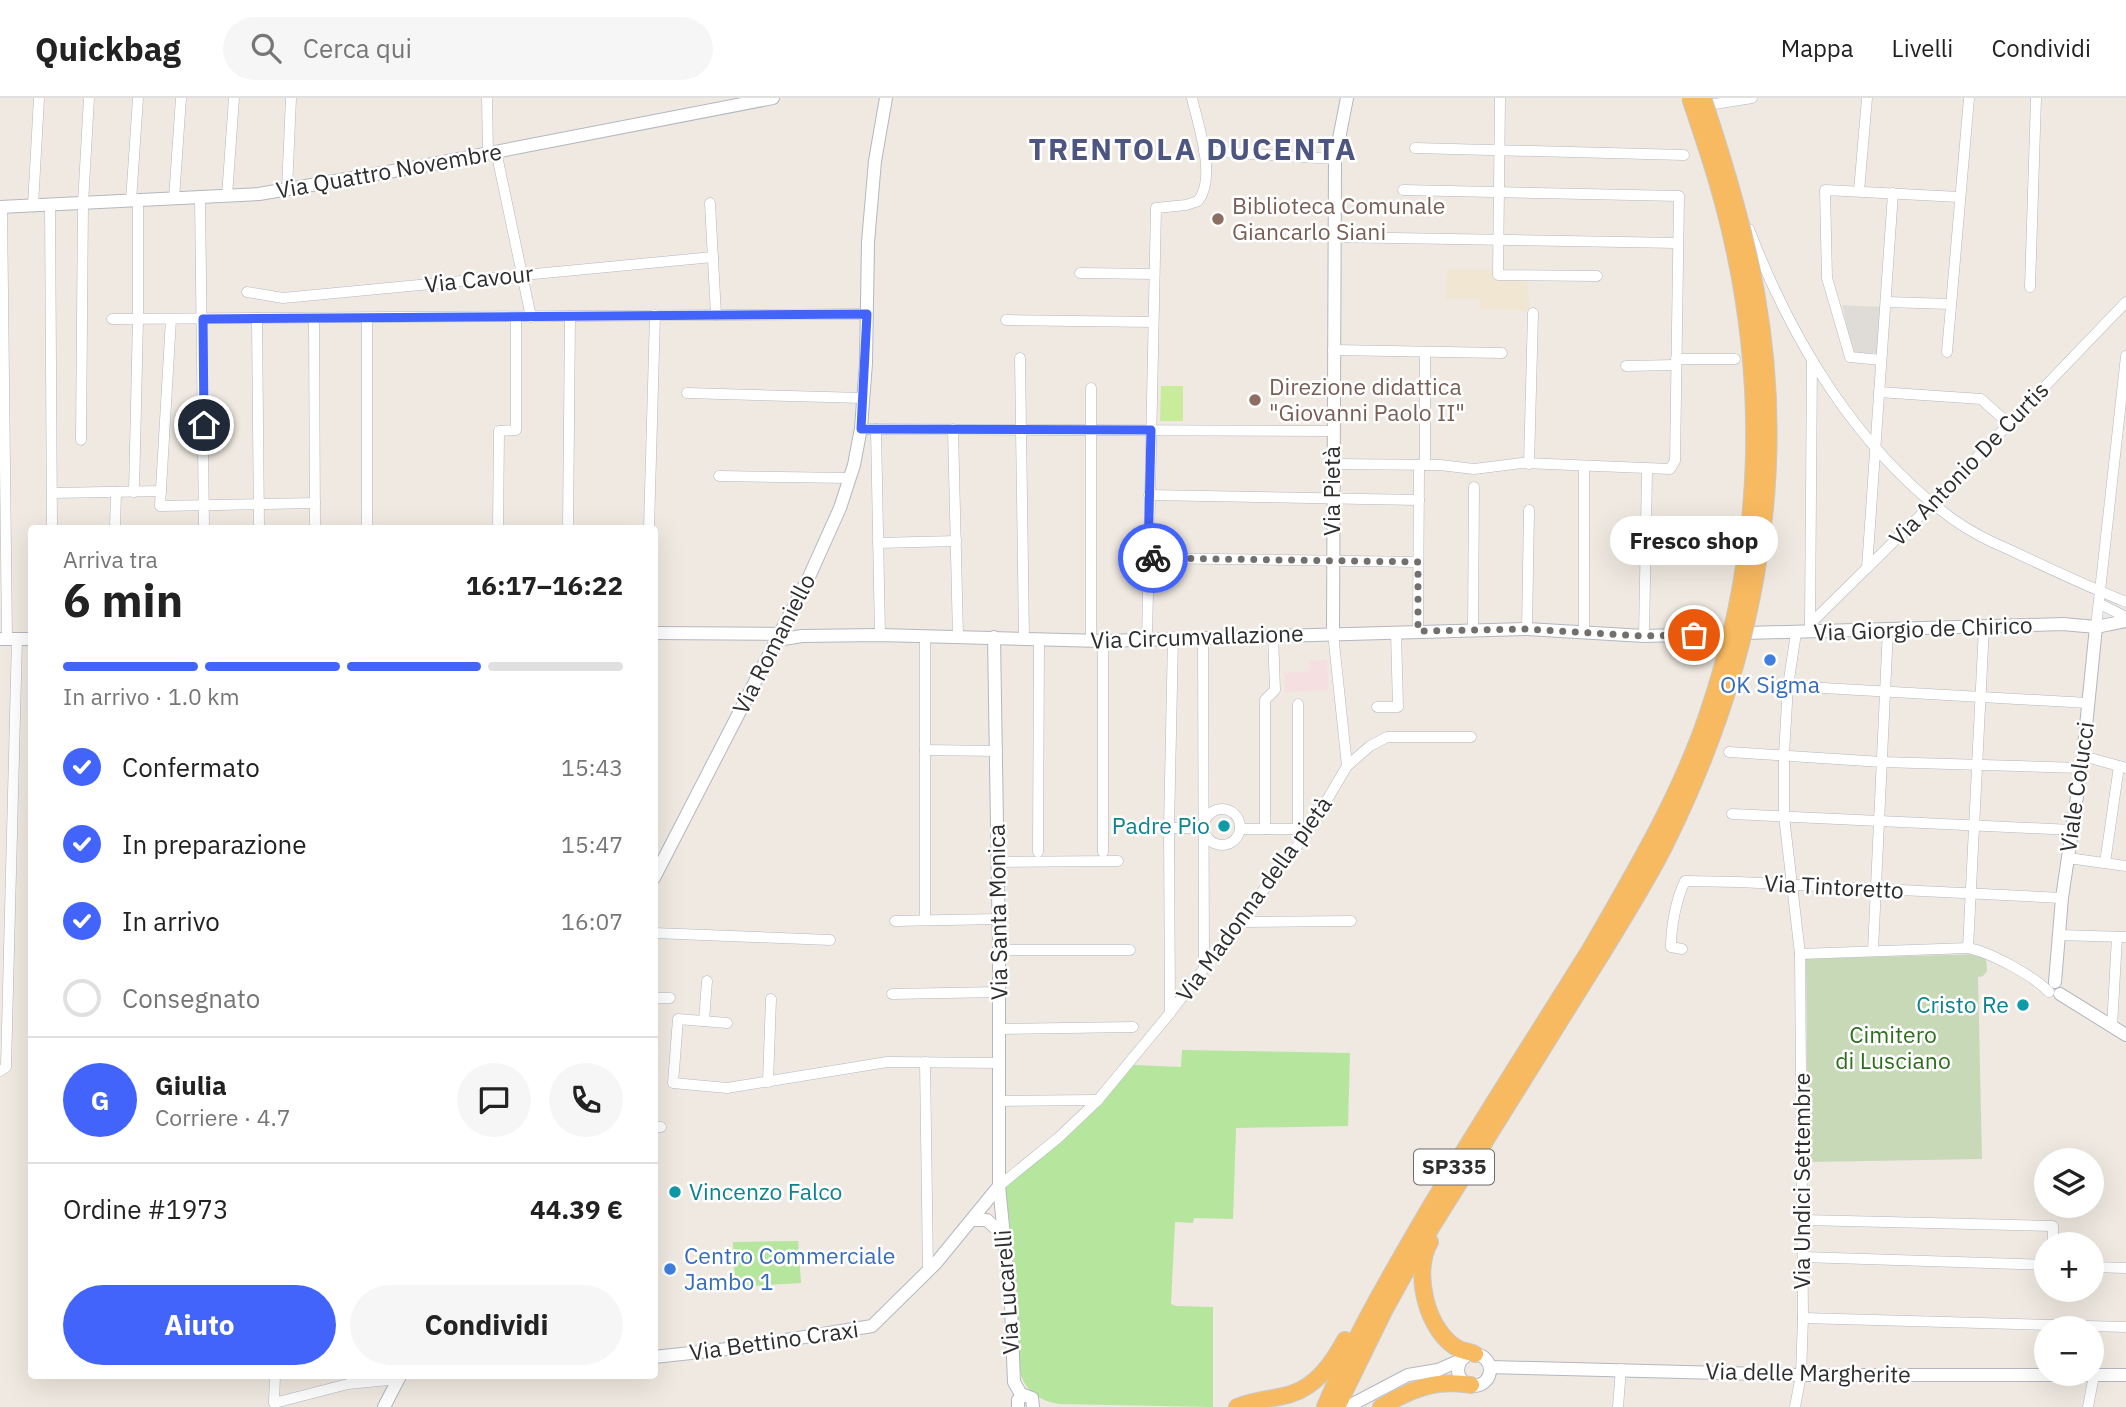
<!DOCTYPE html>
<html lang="it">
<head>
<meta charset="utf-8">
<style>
	body { margin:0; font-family:"IBM Plex Sans",sans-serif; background:#f6f6f6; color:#222; height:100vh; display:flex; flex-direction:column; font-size:26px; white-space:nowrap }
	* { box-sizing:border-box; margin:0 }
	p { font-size:23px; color:#767676 }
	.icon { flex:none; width:38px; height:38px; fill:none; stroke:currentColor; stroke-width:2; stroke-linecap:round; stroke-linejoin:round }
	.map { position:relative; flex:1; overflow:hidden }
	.side { position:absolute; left:28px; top:427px; width:630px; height:854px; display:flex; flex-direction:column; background:#fff; border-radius:7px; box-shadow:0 7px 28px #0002 }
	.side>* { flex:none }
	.controls { position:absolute; left:2034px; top:1050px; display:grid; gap:14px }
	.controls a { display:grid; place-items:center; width:70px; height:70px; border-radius:50%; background:#fff; box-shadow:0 7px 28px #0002; font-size:35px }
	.pin { position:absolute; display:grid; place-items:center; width:60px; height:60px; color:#fff; margin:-30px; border:4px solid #fff; border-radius:50%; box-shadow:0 2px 7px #0007 }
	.courier { position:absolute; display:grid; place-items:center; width:70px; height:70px; margin:-35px; border:5px solid #4264fb; border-radius:50%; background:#fff; color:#222; box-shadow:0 2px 9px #0007 }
	.bubble { position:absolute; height:49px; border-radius:24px; background:#fff; box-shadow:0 7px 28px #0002; font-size:23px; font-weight:700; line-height:49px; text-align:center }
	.head em { font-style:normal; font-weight:700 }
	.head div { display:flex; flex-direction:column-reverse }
	.head { display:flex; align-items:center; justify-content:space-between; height:119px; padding:0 35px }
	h1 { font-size:46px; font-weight:700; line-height:52px }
	.bar { display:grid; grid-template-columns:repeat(4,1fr); gap:10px 7px; align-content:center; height:84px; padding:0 35px }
	.bar i { height:9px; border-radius:5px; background:#e0e0e0 }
	.bar .current { background:#4264fb }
	.bar p { grid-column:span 4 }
	.line { display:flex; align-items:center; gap:18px; padding:0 35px; border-top:2px solid #e0e0e0 }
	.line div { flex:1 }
	.round { display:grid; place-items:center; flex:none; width:74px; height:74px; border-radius:37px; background:#f6f6f6 }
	ol { padding:0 35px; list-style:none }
	li { display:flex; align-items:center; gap:21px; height:77px }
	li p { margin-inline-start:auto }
	li .icon { padding:7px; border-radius:50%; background:#4264fb; color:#fff; stroke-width:4 }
	li:last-child { color:#767676 }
	li i { width:38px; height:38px; border:4px solid #e0e0e0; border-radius:50% }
	.button { display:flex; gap:14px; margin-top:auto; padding:14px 35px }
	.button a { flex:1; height:80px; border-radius:42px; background:#4264fb; color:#fff; font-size:28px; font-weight:700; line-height:80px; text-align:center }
	.button a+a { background:#f6f6f6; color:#222 }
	header { display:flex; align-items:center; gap:42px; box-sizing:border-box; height:98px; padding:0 35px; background:#fff; border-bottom:2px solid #e0e0e0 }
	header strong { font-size:33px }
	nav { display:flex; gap:38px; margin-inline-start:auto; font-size:24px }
	.search { width:490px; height:63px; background:#f6f6f6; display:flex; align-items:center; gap:18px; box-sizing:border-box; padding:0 24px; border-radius:38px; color:#767676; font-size:26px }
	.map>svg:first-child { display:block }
	.education { fill:#f0e6d1 }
	.medical { fill:#f5dfe0 }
	.green { fill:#b6e59e }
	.cemetery { fill:#c8d9b8 }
	.pitch { fill:#c9ec9a }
	.plaza { fill:#dfdcd8 }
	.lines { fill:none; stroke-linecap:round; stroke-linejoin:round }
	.minor-casing { stroke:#b4b7c1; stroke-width:11 }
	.tertiary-casing { stroke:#b4b7c1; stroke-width:14 }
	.trunk-casing { stroke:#c9c9c9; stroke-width:18 }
	.minor { stroke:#fff; stroke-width:10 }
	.tertiary { stroke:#fff; stroke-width:12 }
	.trunk { stroke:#f8ba60; stroke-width:16 }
	.trunk-bridge-casing { stroke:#c9c9c9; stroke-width:18; stroke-linecap:butt }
	.trunk-bridge { stroke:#f8ba60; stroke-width:16 }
	.done { stroke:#726f6d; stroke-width:7; stroke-dasharray:0 12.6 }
	.route { stroke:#4264fb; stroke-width:9 }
	.education-dot { fill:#8d6e63; stroke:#fff; stroke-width:2.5 }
	.shop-dot { fill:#3f7fe0; stroke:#fff; stroke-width:2.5 }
	.culture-dot { fill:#0f9aa8; stroke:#fff; stroke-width:2.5 }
	.labels { text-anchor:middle; stroke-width:5; stroke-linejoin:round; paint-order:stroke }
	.shield { fill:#fff; stroke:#6d6d6d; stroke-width:2 }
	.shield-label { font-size:21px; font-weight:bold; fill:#2e2e2e }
	.street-label { font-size:23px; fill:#2e2e2e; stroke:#fff }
	.education-label { font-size:23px; fill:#785e54; stroke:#fff; text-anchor:start }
	.shop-label { font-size:23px; fill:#366cbe; stroke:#fff }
	.culture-label { font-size:23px; fill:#0d838f; stroke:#fff; text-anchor:end }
	.park-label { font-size:23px; fill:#2c6e1b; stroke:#fff }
	.district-label { font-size:30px; font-weight:bold; letter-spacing:2px; fill:#4d5680; stroke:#fff }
</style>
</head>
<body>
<header>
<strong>Quickbag</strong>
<div class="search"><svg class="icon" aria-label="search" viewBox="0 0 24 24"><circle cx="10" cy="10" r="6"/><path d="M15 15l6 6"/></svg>Cerca qui</div>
<nav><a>Mappa</a><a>Livelli</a><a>Condividi</a></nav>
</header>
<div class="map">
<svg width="2126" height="1309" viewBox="0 0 2126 1309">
	<rect width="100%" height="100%" fill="#efe9e1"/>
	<polygon class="education" points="1447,171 1492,172 1493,181 1528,182 1529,212 1480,211 1480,200 1446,201"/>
	<polygon class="medical" points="1327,562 1328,592 1285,594 1284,575 1309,573 1309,563"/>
	<g class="green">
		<path d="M 1182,952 L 1350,955 L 1348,1028 L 1236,1030 L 1233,1121 L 1194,1120 L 1193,1125 L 1175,1124 L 1171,1206 L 1176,1208 L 1213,1209 L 1213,1309 L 1059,1306 C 1040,1303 1025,1293 1020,1274 C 1014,1252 1019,1226 1017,1203 C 1015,1165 1010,1127 1005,1090 L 1085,1020 L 1134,967 L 1181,969 Z"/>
		<polygon points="798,1143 801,1185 735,1189 733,1144"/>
	</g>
	<polygon class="cemetery" points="1980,856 1986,858 1987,873 1983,878 1978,879 1982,1061 1808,1064 1806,861"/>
	<polygon class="pitch" points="1161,288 1183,288 1183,323 1160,323"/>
	<polygon class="plaza" points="1842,207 1882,209 1881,255 1853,255"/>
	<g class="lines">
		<defs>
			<g id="minor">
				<polyline points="487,0 488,55"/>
				<polyline points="1500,0 1498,177 1597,178"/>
				<polyline points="1702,8 1752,0"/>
				<polyline points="1415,50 1684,57"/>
				<polyline points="496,53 531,219"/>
				<polyline points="1204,53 1335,61"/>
				<polyline points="287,92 291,0"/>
				<polyline points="1859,93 1867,0"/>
				<polyline points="227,98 234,0"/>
				<polyline points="200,99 204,430"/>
				<polyline points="174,101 181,0"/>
				<polyline points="131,103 138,0"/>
				<polyline points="710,105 716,217"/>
				<polyline points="50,107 52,430"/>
				<polyline points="33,108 39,0"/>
				<polyline points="2,109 7,541"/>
				<path d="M 1749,131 C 1791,241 1857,352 1954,422 C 1971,434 1991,444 2010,452 C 2048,470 2086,488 2126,504"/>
				<polyline points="1333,139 1677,145"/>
				<polyline points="1080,175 1154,176"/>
				<polyline points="2030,189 2036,0"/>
				<polyline points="247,194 283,200 713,159"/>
				<polyline points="1886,204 1951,206"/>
				<polyline points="257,220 259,430"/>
				<polyline points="314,220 315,430"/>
				<polyline points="112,221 867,216"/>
				<polyline points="171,221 160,408 315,405"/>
				<polyline points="1006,222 1153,224"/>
				<polyline points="1333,252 1502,255"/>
				<polyline points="1425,254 1425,367"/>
				<polyline points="1947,254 1969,0"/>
				<polyline points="1020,260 1024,541"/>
				<polyline points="1676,261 1735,261"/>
				<polyline points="1881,262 1850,259 1827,180 1825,92 1959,99"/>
				<polyline points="1626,268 1676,267"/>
				<polyline points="1091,290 1091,543"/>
				<polyline points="1879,294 1981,301 2009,326"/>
				<polyline points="687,295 863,300"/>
				<polyline points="861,331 1332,333"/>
				<polyline points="876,331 880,537"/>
				<polyline points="953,331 958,539"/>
				<polyline points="81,342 83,105 89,0"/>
				<polyline points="1332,366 1440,367 1474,371 1522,365 1670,371 1675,363 1679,98 1403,92"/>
				<polyline points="1529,366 1533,215"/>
				<polyline points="719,378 850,380"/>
				<polyline points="134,394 138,221 138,103"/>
				<polyline points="53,395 161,393"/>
				<polyline points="1149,397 1419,402"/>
				<polyline points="115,430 116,394"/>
				<polyline points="367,430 367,220"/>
				<polyline points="498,430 499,333 516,332 516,219"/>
				<polyline points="568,430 570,218"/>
				<polyline points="649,430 655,217"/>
				<polyline points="878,445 956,443"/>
				<polyline points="1148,460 1418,464"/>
				<polyline points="1867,470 1893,95"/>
				<polyline points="2100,506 2126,519"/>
				<polyline points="1810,526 1933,405 2126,204"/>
				<polyline points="1810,527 1812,262"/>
				<polyline points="2096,529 2126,258"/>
				<polyline points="1527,531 1529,412"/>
				<polyline points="1473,532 1474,389"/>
				<polyline points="1418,533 1419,368"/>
				<polyline points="1584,535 1584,368"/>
				<polyline points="925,538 925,822"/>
				<polyline points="1644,538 1647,374"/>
				<polyline points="1203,539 1204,871"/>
				<path d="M 1147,541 L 1156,110 L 1186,107 L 1198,103 C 1217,80 1198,27 1192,0"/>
				<polyline points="1788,588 2088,605"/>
				<polyline points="1298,606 1298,731"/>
				<polyline points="1377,609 1398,609 1396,534"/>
				<polyline points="925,652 997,653"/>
				<polyline points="1729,654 1882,664 2080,670"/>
				<polyline points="2083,658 2126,670"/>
				<polyline points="1347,668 1370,648 1387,639 1471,639"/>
				<circle cx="1222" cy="729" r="18"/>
				<polyline points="1732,716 2072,732"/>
				<polyline points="1169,730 1203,730"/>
				<polyline points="1240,731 1302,731"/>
				<polyline points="1265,731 1265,602 1275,592 1273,537"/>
				<polyline points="1038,754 1039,541"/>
				<polyline points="1103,754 1103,543"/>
				<polyline points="2068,760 2126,768"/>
				<polyline points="996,764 1118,763"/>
				<polyline points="2105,765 2119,668"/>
				<polyline points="895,823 998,821"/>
				<polyline points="1240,824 1351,823"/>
				<polyline points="654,835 830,842"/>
				<polyline points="2058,837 2126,839"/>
				<polyline points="1968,850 1984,529"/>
				<path d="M 1682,851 L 1671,849 C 1671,829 1676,801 1685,783 L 1738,784 L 2062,800"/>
				<polyline points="999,852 1130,852"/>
				<polyline points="1873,853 1888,531"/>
				<path d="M 1800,856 L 1968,850 C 1990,854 2034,878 2049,894"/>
				<polyline points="892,896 999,894"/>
				<polyline points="654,900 670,900"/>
				<polyline points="1170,915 1169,730 1173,539"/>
				<polyline points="704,923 707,883"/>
				<polyline points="727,925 678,921 673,985 727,990 887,964 1000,965"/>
				<polyline points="2112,929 2117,839"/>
				<polyline points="999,931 1133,929"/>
				<polyline points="925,964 928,1173"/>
				<polyline points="0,973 6,969 17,541"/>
				<polyline points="768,984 771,901"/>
				<polyline points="1000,1003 1098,1002"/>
				<polyline points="654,1029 661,1029"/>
				<polyline points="999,1088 1058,1040 1098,1002 1170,915 1310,731 1347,668 1333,535"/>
				<polyline points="1803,1122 2053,1128 2053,1146"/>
				<polyline points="1803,1159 2046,1167"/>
				<polyline points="2091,1169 2126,1170"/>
				<polyline points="1803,1220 2126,1229"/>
				<polyline points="275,1278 274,1305 348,1286 399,1281"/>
				<polyline points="1618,1309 1621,1271"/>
				<polyline points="1795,1309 1801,1277 1803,1220 1800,856 1784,718 1784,656 1788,588 1796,535"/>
				<polyline points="2088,1309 2094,1277"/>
			</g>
			<g id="tertiary">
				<polyline points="0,109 259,96 428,67 773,0"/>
				<polyline points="654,535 785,536"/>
				<polyline points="1333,535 1335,61 1347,0"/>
				<polyline points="994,539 999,852 999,1088 1011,1209 1014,1284 1022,1298"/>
				<polyline points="0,541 32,541"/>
				<polyline points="777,542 802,538 880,537 1103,543 1527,531 1644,538 2063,526 2096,529 2126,523"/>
				<polyline points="654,780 809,479 840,410 854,367 861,330 866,265 868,144 875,63 886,0"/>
				<polyline points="2055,884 2062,800 2083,658 2096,529"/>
				<polyline points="2060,896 2126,937"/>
				<polyline points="972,1122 987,1122 1003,1137"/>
				<circle cx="1474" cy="1272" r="16"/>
				<polyline points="654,1259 737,1250 872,1228 936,1165 999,1088"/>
				<polyline points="1490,1269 1801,1277 2126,1277"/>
				<polyline points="384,1309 400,1278"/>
				<polyline points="1018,1309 1018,1302 1024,1297 1032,1300 1033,1309"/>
				<polyline points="1347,1309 1408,1277 1438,1272 1461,1262"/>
			</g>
			<g id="trunk">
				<path d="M 1430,1144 C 1412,1174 1427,1235 1459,1251 C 1464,1253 1470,1254 1475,1256"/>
				<polyline points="1338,1307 1384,1213 1421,1146 1601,857"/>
				<path d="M 1237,1309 C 1254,1302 1273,1301 1291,1296 C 1317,1288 1333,1264 1345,1242"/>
				<path d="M 1325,1309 C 1350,1248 1382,1192 1415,1135 C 1471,1038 1532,945 1591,850"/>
				<path d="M 1381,1309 C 1411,1291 1436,1281 1471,1287"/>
			</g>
		</defs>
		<use href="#minor" class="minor-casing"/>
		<use href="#tertiary" class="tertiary-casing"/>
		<use href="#trunk" class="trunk-casing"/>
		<use href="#minor" class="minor"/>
		<use href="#tertiary" class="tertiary"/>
		<use href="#trunk" class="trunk"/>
		<defs>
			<g id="trunk-bridge">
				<path d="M 1591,850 C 1634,775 1679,700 1707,618 C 1765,449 1769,273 1722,101 C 1713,67 1701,33 1690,0"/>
				<path d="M 1601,857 C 1623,821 1646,785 1665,747 C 1751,574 1791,386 1756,194 C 1744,128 1724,63 1703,0"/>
			</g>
		</defs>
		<use href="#trunk-bridge" class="trunk-bridge-casing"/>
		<use href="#trunk-bridge" class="trunk-bridge"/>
	</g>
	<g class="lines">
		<polyline class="done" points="1153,460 1418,464 1418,533 1527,531 1644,538 1694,537"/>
		<polyline class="route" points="204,327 203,221 867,216 861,331 1151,332 1148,460 1153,460"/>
	</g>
	<g class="education-dot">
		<circle cx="1218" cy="121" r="7"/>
		<circle cx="1255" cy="302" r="7"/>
	</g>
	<g class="shop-dot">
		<circle cx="1770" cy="562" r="7"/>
		<circle cx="670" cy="1171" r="7"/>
	</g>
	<g class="culture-dot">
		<circle cx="1224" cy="728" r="7"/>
		<circle cx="2023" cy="907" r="7"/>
		<circle cx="675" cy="1094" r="7"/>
	</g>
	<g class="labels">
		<rect class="shield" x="1414" y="1051.5" width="80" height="35" rx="5"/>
		<g class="shield-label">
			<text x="1454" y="1076">SP335</text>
		</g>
		<g class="street-label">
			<text transform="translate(389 73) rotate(-10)" y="8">Via Quattro Novembre</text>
			<text transform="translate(479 181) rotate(-6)" y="8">Via Cavour</text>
			<text transform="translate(1969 366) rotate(-46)" y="8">Via Antonio De Curtis</text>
			<text transform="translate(1332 393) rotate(-90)" y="8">Via Pietà</text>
			<text transform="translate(1923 531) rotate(-2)" y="8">Via Giorgio de Chirico</text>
			<text transform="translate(1197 539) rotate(-2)" y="8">Via Circumvallazione</text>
			<text transform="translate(774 546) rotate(-63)" y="8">Via Romaniello</text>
			<text transform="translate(2077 689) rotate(-82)" y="8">Viale Colucci</text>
			<text transform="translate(1834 789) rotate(3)" y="8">Via Tintoretto</text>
			<text transform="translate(1254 801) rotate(-54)" y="8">Via Madonna della pietà</text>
			<text transform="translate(998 814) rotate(-91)" y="8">Via Santa Monica</text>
			<text transform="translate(1802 1083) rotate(-90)" y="8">Via Undici Settembre</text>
			<text transform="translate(1007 1194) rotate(-94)" y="8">Via Lucarelli</text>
			<text transform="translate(774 1243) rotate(-8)" y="8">Via Bettino Craxi</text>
			<text transform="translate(1808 1275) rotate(1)" y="8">Via delle Margherite</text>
		</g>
		<g class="education-label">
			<text x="1232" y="116">Biblioteca Comunale<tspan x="1232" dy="26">Giancarlo Siani</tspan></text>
			<text x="1269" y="297">Direzione didattica<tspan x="1269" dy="26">"Giovanni Paolo II"</tspan></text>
		</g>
		<g class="shop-label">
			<text x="1770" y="595">OK Sigma</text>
			<text x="684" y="1166" text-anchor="start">Centro Commerciale<tspan x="684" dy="26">Jambo 1</tspan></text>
		</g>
		<g class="culture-label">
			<text x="1210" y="736">Padre Pio</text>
			<text x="2009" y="915">Cristo Re</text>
			<text x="689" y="1102" text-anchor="start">Vincenzo Falco</text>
		</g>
		<g class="park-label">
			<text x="1893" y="945">Cimitero<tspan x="1893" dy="26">di Lusciano</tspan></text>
		</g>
		<g class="district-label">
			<text x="1193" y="62">TRENTOLA DUCENTA</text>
		</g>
	</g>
</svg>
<div class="controls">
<a><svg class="icon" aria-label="layers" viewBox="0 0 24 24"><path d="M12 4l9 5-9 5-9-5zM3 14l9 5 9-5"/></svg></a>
<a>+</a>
<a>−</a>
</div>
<div class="pin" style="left:1694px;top:537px;background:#ea580c"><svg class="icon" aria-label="bag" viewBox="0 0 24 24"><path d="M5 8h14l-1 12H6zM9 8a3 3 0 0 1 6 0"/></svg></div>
<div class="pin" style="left:204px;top:327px;background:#1f2937"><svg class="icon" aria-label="home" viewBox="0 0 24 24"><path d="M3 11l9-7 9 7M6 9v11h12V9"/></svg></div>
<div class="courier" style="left:1153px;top:460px"><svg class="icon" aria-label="bike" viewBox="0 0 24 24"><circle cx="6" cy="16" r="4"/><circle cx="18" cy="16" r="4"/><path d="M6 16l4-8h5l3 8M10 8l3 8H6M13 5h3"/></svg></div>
<div class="bubble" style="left:1610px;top:418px;width:168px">Fresco shop</div>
<section class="side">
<div class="head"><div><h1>6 min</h1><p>Arriva tra</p></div><em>16:17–16:22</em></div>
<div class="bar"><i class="current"></i><i class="current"></i><i class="current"></i><i></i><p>In arrivo · 1.0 km</p></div>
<ol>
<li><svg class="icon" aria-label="check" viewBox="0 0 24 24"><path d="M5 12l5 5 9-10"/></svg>Confermato<p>15:43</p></li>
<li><svg class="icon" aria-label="check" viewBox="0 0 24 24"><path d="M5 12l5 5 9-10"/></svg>In preparazione<p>15:47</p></li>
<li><svg class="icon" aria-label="check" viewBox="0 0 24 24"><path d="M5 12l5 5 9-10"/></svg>In arrivo<p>16:07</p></li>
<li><i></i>Consegnato</li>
</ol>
<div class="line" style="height:126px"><b class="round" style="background:#4264fb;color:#fff">G</b><div><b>Giulia</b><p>Corriere · 4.7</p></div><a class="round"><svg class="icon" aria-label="chat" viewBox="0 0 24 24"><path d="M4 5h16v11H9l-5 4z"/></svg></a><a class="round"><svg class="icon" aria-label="phone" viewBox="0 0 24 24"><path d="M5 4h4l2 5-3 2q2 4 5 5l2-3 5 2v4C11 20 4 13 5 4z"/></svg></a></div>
<div class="line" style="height:91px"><div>Ordine #1973</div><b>44.39 €</b></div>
<div class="button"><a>Aiuto</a><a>Condividi</a></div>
</section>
</div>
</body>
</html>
